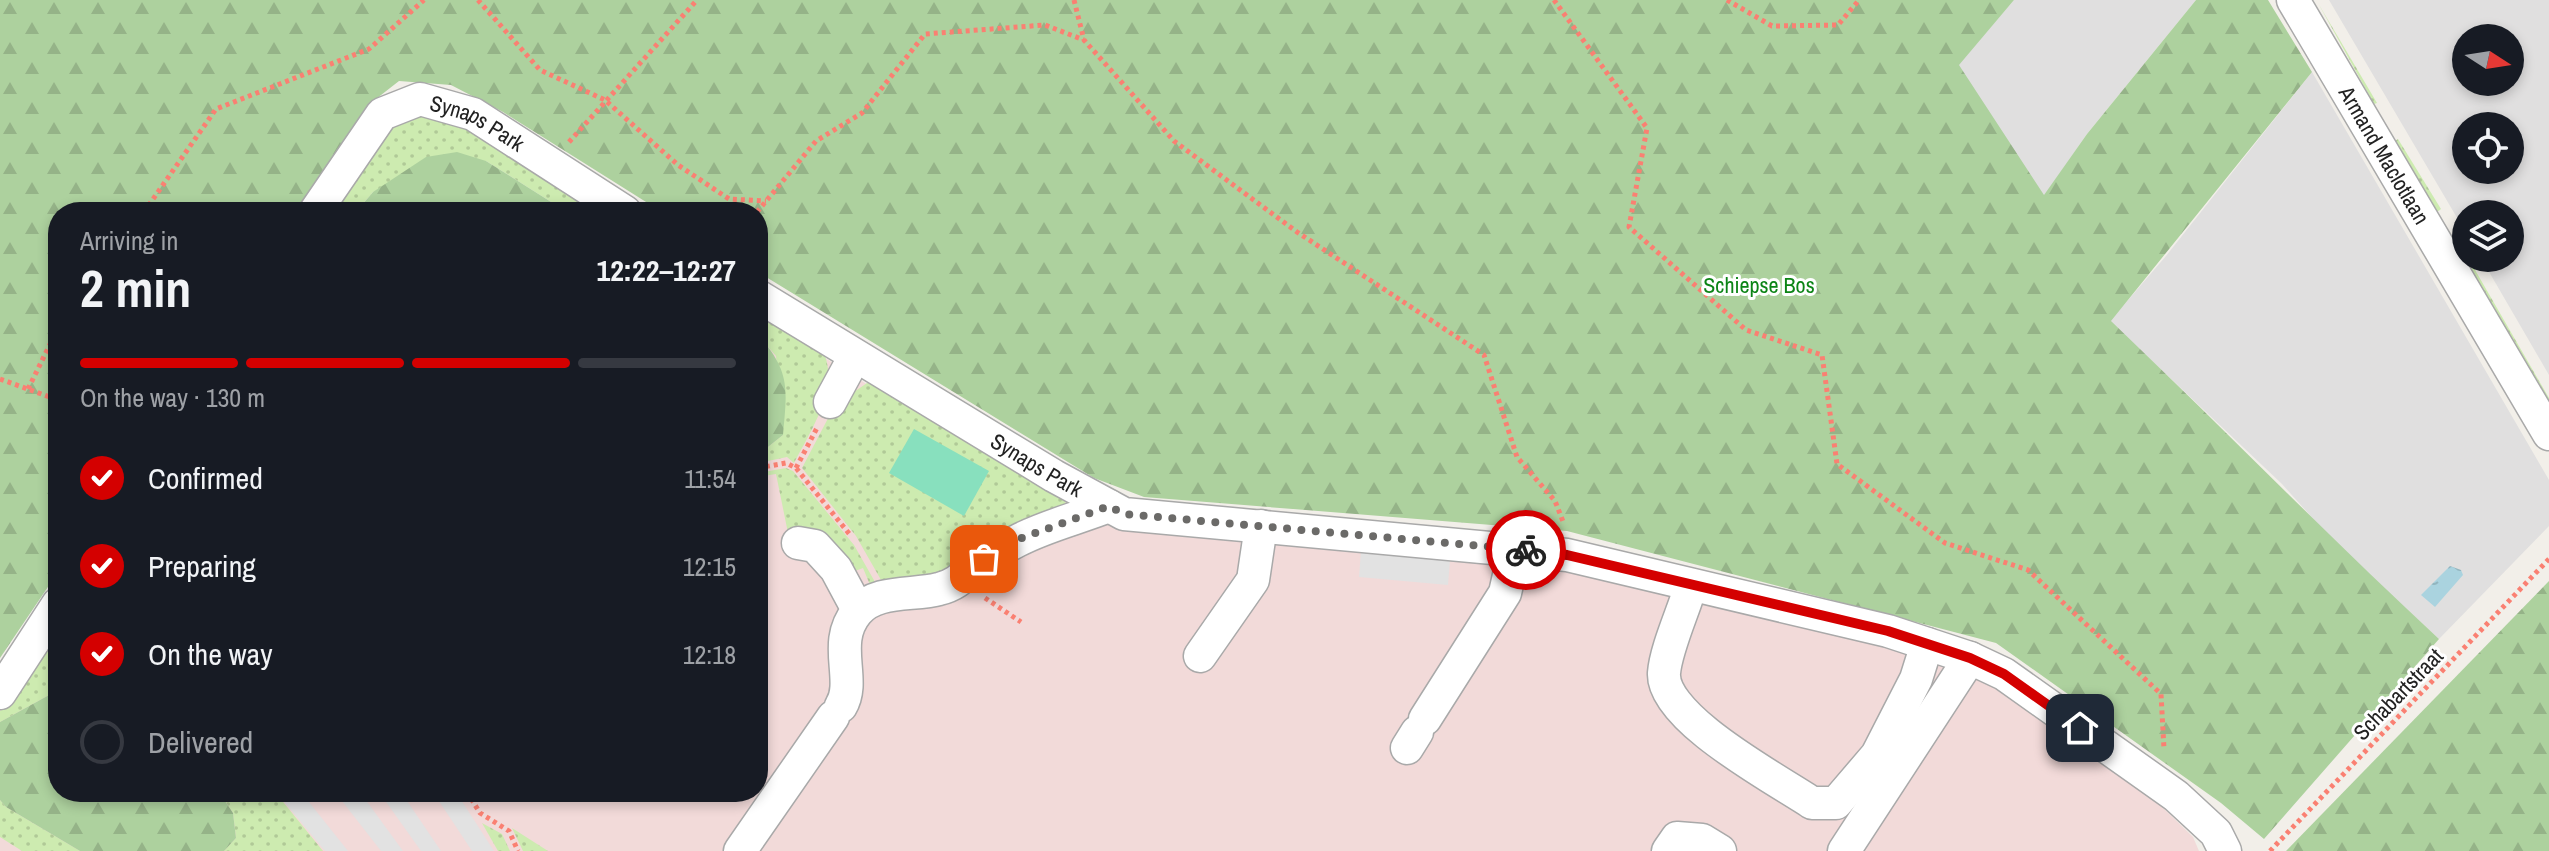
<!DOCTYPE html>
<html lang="en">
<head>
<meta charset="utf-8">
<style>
	body { margin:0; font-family:"Archivo Narrow",sans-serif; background:#242831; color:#f1f3f6; height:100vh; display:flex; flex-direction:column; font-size:30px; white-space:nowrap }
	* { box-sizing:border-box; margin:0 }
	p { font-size:26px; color:#9ea1a6 }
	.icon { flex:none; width:44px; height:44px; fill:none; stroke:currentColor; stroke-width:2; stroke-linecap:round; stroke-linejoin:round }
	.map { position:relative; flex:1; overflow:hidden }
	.drawer { position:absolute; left:48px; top:202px; width:720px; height:600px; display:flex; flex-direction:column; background:#171b24; border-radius:32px; box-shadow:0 4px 12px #0003 }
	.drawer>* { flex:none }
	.needle { width:52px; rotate:102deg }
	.controls { position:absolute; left:2452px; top:24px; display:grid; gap:16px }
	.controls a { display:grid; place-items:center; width:72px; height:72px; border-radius:50%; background:#171b24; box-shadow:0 4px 12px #0003; font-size:40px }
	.pin { position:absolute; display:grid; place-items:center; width:68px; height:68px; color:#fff; margin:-34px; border-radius:16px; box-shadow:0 4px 12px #0006 }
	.courier { position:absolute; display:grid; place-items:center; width:80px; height:80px; margin:-40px; border:6px solid #d40000; border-radius:50%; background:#fff; color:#222; box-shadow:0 2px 10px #0007 }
	.overview em { font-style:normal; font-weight:800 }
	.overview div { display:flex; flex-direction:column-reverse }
	.overview { display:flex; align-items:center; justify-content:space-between; height:136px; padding:0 32px }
	h1 { font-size:52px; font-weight:800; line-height:60px }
	.bar { display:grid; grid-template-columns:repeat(4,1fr); gap:12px 8px; align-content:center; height:96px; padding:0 32px }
	.bar i { height:10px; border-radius:6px; background:#363941 }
	.bar .current { background:#d40000 }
	.bar p { grid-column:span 4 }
	ol { padding:0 32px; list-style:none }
	li { display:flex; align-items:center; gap:24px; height:88px }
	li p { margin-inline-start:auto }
	li .icon { padding:8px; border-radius:50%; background:#d40000; color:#fff; stroke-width:4 }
	li:last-child { color:#9ea1a6 }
	li i { width:44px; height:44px; border:4px solid #363941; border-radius:50% }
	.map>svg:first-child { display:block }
	.residential { fill:#e0dfdf; fill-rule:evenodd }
	.commercial { fill:#f2dad9 }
	.grass { fill:url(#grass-dots) }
	.forest { fill:url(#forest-firs) }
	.pitch { fill:#88e0be }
	.parking { fill:#e2e2e2 }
	.water { fill:url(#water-ripples) }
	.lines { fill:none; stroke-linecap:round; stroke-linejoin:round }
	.minor-casing { stroke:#a9a9a9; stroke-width:35 }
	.path { stroke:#fa8072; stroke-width:5; stroke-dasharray:4 4; stroke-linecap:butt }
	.minor { stroke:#fff; stroke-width:32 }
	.done { stroke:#6b6a68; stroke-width:8; stroke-dasharray:0 14.4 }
	.route { stroke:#d40000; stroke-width:10 }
	.labels { text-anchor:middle; stroke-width:6; stroke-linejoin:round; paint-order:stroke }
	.street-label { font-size:22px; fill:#222; stroke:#fff }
	.park-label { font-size:22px; fill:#0c8416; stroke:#fff }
</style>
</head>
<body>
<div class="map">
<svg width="2549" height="851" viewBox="0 0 2549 851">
	<defs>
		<pattern id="grass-dots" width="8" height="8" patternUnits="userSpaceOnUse" patternTransform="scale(2)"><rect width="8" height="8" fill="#cdebb0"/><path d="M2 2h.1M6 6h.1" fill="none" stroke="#b0c997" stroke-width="1.8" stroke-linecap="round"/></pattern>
		<pattern id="forest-firs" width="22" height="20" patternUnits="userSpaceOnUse" patternTransform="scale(2)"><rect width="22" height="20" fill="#add19e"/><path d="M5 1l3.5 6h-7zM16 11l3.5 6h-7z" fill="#95b388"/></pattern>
		<pattern id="water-ripples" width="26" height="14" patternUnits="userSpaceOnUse" patternTransform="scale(2)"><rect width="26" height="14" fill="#aad3df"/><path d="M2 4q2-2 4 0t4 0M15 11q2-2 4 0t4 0" fill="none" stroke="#92b5bf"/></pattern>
	</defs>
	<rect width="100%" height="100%" fill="#f2efe9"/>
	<g class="residential">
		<polygon points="2014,0 2196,0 2087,134 2044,196 1958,65"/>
		<path d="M 2329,0 L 2549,0 L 2549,375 L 2481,258 L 2510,258 L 2510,214 L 2466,214 L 2466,233 ZM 2510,38 L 2510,82 L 2466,82 L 2466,38 ZM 2510,126 L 2510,170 L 2466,170 L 2466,126 Z"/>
		<polygon points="2312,72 2549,480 2549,526 2439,639 2335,543 2282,484 2110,321 2166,256"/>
	</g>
	<polygon class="commercial" points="758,316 873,388 1128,528 1185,537 1559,567 1943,662 1988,679 2156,801 2193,837 2199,851 0,851 0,711 58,622 58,792 758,792"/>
	<g class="grass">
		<polygon points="2318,3 2377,103 2374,104"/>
		<polygon points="423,115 454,119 607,212 567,212 486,161 373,192 356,212 326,212 398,119"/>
		<polygon points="2398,139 2441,209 2437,212 2395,141"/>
		<polygon points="2456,237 2549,398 2549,405 2452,239"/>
		<path d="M 758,305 C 775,315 798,324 812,337 C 850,373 812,428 794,463 L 787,457 L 758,463 L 758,455 L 783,435 L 776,356 L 758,335 Z"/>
		<polygon points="867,383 891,387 1068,498 1057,518 955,573 885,587 856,536 802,468 835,405"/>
		<polygon points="786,468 793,471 854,545 879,589 873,592 863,568 847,574 788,533 776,474 758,477 758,473"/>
		<polygon points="58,622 58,697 51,694 0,722 0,711"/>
		<polygon points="219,792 275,792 323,851 224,851 236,838 233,813"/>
		<polygon points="0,800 6,807 80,851 22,851 0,837"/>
		<polygon points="482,823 502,834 510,851 498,851"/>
		<polygon points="512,828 548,851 523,851"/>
	</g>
	<g class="forest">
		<path d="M 0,0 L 2014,0 L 1959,65 L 2044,195 L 2087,134 L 2196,0 L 2268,0 L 2312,72 L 2111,321 C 2221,426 2327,535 2439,639 L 2264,839 L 2221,803 L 1996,643 L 1567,531 L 1144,497 L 1094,478 L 758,272 L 758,212 L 662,212 L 503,112 L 451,85 L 399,81 L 367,106 L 297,212 L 58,212 L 58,572 L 0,658 Z"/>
		<polygon points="457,152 486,161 567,212 356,212 373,192 426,157"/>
		<path d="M 758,335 C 791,372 787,389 783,435 L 758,455 Z"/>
		<polygon points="2549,581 2549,851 2286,851"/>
		<polygon points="51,694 58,697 58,792 219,792 233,813 236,838 224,851 80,851 6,807 0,800 0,722"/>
	</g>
	<polygon class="pitch" points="914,429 989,471 964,516 889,473"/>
	<g class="parking">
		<polygon points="1361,551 1450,560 1448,585 1359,577"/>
		<polygon points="276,792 301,792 348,851 325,851"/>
		<polygon points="335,792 360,792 403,851 381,851"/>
		<polygon points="379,792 401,792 441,851 421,851"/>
		<polygon points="433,792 456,792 494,851 472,851"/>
	</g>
	<polygon class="water" points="2450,566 2461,570 2463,575 2435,607 2421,595"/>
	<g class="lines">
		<defs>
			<g id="minor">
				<path id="s1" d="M 2293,0 L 2549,434"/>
				<path id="s2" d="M 315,212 L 382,114 L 420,99 L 473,114 L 625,212"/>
				<path id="s3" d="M 758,296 L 1054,476 L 1124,514 L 1567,555 L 1888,631 L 1970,658 L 2004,674 L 2176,796 L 2216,833 L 2225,851"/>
				<polyline points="830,402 855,356"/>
				<polyline points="798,543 815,546 836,569 858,610"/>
				<path d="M 1691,585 C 1684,610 1666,648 1664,673 C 1661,718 1778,780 1812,803 L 1836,803 L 1877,755 L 1916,679 L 1927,644"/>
				<polyline points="1200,656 1253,580 1261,526"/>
				<polyline points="0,693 58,604"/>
				<path d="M 841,706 C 857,680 831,643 857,612 C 876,589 913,596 939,589 C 960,584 967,571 984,559 C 993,552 1006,547 1017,541 C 1045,526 1079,518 1109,506"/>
				<polyline points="1425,719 1505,593 1515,549"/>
				<polyline points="1407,748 1417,732"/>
				<polyline points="740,851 833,717"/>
				<polyline points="1668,851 1677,838 1702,840 1720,851"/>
				<polyline points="1844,851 1970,658"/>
			</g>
		</defs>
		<use href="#minor" class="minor-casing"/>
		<g class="path">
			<polyline points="478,0 540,70 605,100 678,165 729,199 766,201"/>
			<polyline points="1074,0 1084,40 1174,141 1297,232 1484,355 1517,457 1555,501 1564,524"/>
			<polyline points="1554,0 1647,128 1629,227 1746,330 1822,355 1837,464 1945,543 2028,570 2161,694 2164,749"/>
			<polyline points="1727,0 1772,26 1838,25 1859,0"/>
			<polyline points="569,142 697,0"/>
			<polyline points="144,212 216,109 369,49 424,0"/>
			<polyline points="757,212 816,141 862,113 925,34 1045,25 1084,40"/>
			<polyline points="0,379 58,400"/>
			<polyline points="28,389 58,328"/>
			<polyline points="758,468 786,463 796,468 851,536"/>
			<polyline points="796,468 818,426"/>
			<polyline points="985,598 1021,622"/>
			<polyline points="467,792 480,813 509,831 518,851"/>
			<polyline points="484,796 486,792"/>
			<polyline points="2270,851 2549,559"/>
		</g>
		<use href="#minor" class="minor"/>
	</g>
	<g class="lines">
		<polyline class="done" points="984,559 1022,538 1109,506 1124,514 1526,550"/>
		<polyline class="route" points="1526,550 1567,555 1888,631 1970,658 2004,674 2080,728"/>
	</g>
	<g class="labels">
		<g class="street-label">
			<text dy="8" stroke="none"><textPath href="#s2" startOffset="222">Synaps Park</textPath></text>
			<text dy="8" stroke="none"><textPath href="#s1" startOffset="180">Armand Maclotlaan</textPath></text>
			<text dy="8" stroke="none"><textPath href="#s3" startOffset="326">Synaps Park</textPath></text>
			<text transform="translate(2398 694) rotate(-46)" y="8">Schabartstraat</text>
		</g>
		<g class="park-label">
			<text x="1759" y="293">Schiepse Bos</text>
		</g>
	</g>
</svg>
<div class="controls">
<a><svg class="needle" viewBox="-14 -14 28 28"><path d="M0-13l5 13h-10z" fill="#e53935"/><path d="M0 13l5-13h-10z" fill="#9ea1a6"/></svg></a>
<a><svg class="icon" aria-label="locate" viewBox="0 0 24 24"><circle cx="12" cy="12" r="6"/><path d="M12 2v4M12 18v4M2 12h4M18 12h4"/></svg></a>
<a><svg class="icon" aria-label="layers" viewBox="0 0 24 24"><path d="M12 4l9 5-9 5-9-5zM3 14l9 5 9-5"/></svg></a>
</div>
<div class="pin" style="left:984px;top:559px;background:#ea580c"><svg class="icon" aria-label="bag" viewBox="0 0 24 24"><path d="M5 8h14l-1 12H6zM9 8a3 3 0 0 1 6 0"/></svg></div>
<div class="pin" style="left:2080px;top:728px;background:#1f2937"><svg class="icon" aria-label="home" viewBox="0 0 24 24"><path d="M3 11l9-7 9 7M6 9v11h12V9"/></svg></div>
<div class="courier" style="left:1526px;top:550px"><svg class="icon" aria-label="bike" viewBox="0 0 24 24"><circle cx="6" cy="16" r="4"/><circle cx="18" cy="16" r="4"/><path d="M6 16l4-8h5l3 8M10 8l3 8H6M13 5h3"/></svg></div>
<section class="drawer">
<div class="overview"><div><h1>2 min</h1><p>Arriving in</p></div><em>12:22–12:27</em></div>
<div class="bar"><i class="current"></i><i class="current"></i><i class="current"></i><i></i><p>On the way · 130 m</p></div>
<ol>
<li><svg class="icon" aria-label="check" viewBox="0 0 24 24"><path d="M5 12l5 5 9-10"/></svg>Confirmed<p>11:54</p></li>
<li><svg class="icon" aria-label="check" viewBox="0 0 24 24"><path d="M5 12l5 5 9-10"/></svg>Preparing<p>12:15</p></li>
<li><svg class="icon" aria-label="check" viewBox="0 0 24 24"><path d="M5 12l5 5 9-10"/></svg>On the way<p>12:18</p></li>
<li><i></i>Delivered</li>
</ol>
</section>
</div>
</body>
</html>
